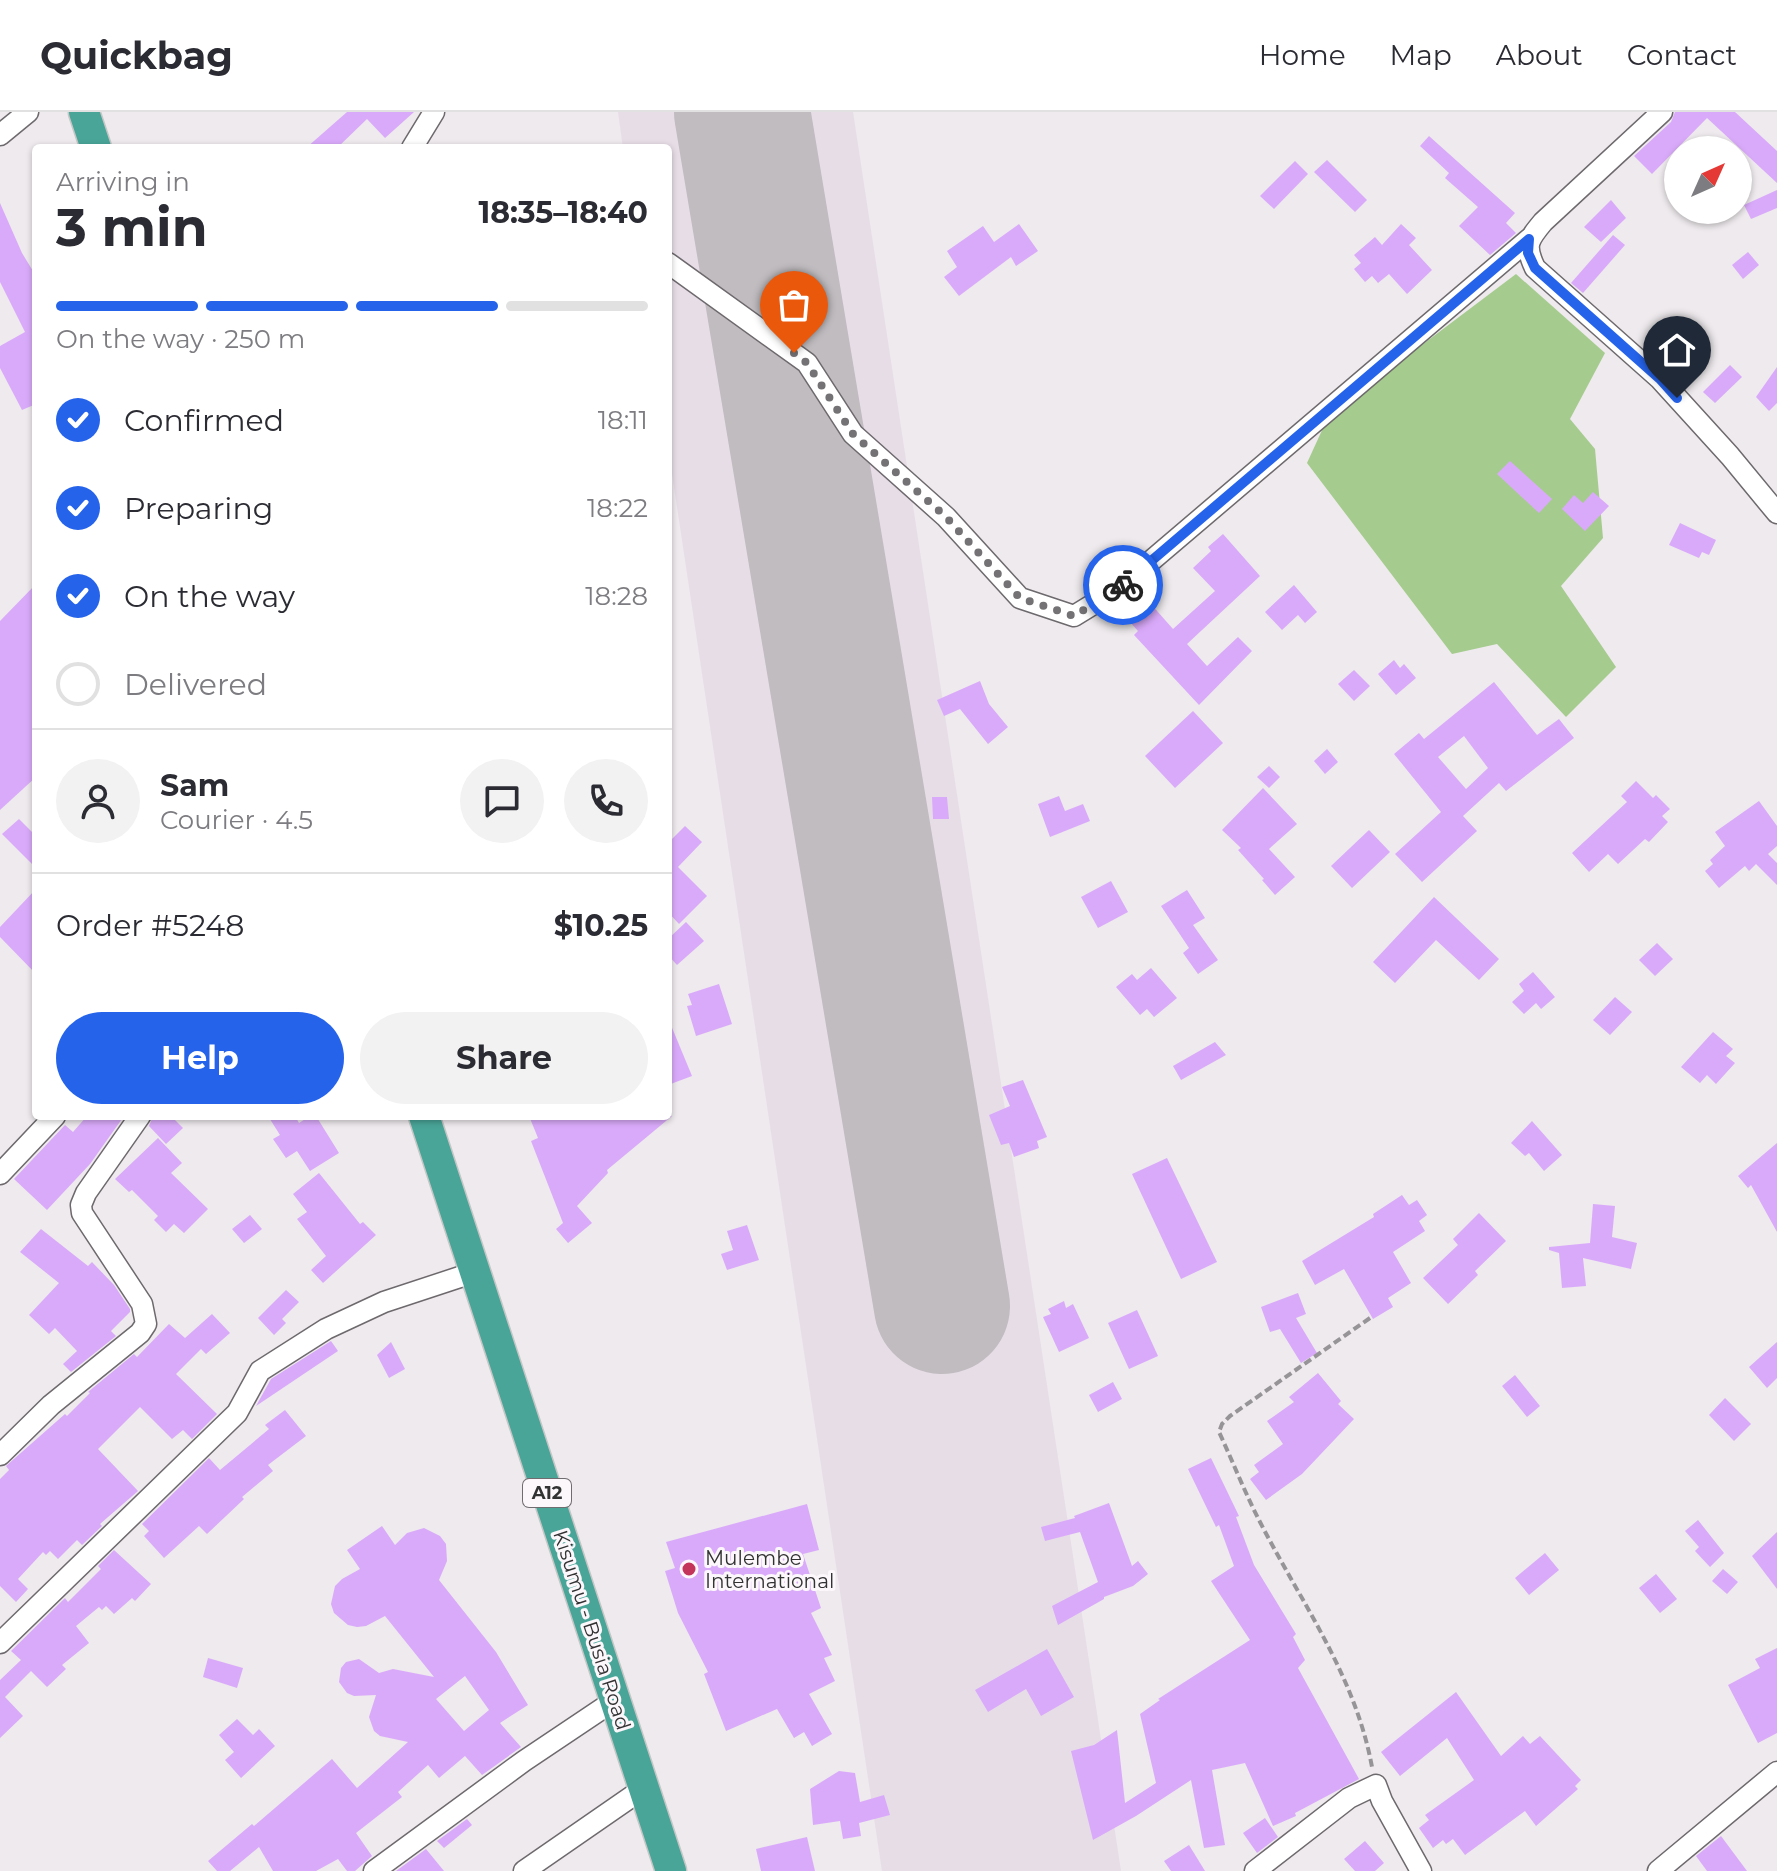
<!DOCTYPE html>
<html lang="en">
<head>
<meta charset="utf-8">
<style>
	body { margin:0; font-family:Montserrat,sans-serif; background:#f2f2f3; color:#2b2b33; height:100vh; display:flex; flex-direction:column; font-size:30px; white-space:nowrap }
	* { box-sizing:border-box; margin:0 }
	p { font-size:26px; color:#7c7c81 }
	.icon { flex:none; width:44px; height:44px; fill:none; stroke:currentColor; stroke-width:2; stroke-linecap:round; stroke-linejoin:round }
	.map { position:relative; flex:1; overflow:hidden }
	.sheet { position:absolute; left:32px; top:32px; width:640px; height:976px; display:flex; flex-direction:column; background:#fff; border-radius:8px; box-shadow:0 2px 6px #0004 }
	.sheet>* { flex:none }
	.needle { width:52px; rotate:45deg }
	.controls { position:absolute; left:1664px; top:24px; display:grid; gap:16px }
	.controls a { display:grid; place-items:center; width:88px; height:88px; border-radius:50%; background:#fff; box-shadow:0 2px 6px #0004; font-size:40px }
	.pin { position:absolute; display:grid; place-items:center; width:68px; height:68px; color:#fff; margin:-82px -34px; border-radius:50% 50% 50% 0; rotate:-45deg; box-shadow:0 0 8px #0007 }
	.pin .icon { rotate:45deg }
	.courier { position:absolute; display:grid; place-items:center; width:80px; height:80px; margin:-40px; border:6px solid #2563eb; border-radius:50%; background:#fff; color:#222; box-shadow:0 2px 10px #0007 }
	.headline em { font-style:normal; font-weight:700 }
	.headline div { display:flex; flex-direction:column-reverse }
	.headline { display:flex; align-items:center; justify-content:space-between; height:136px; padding:0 24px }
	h1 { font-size:52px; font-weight:700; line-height:60px }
	.bar { display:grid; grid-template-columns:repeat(4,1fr); gap:12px 8px; align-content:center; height:96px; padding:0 24px }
	.bar i { height:10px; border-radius:6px; background:#e1e1e2 }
	.bar .active { background:#2563eb }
	.bar p { grid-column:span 4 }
	.line { display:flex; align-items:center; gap:20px; padding:0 24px; border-top:2px solid #e1e1e2 }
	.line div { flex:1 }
	.round { display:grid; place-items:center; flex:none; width:84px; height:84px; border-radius:42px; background:#f2f2f3 }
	ol { padding:0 24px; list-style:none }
	li { display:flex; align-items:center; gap:24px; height:88px }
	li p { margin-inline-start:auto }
	li .icon { padding:8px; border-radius:50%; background:#2563eb; color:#fff; stroke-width:4 }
	li:last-child { color:#7c7c81 }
	li i { width:44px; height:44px; border:4px solid #e1e1e2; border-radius:50% }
	.cta { display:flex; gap:16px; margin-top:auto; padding:16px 24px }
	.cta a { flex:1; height:92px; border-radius:48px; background:#2563eb; color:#fff; font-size:32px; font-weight:700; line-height:92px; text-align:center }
	.cta a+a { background:#f2f2f3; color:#2b2b33 }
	header { display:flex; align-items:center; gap:48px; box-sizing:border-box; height:112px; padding:0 40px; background:#fff; border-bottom:2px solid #e1e1e2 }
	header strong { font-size:38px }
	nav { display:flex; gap:44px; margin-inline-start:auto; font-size:28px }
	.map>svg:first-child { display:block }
	.built { fill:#e7dde7 }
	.green { fill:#a5cc8e }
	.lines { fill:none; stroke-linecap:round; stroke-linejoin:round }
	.runway { stroke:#c0bcbf; stroke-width:136 }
	.building { fill:#daaafa; fill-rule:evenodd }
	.minor-casing { stroke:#6d696d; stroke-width:23 }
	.highway-casing { stroke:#c6c6c6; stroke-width:33 }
	.path { stroke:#979497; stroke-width:4; stroke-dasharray:8 4; stroke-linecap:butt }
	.minor { stroke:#fff; stroke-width:20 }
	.highway { stroke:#49a598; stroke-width:30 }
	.done { stroke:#747274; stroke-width:8; stroke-dasharray:0 14.4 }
	.route { stroke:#2563eb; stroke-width:10 }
	.poi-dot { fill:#c4355b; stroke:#fbf7fb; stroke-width:3 }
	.labels { text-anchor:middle; stroke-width:6; stroke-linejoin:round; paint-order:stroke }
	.shield { fill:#fbf7fb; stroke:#6f6d6f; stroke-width:2 }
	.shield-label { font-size:18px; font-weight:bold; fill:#333233 }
	.poi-label { font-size:20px; fill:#333233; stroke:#fbf7fb; text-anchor:start }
	.street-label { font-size:20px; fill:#333233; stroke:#fbf7fb }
</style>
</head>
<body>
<header>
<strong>Quickbag</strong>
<nav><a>Home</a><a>Map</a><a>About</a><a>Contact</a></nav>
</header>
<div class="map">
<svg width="1777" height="1759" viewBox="0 0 1777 1759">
	<rect width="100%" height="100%" fill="#eeeaed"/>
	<polygon class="built" points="618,0 853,0 1121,1759 882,1759 668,335 668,36 623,36"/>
	<polygon class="green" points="1516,162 1605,241 1570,307 1595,337 1603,426 1561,474 1616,555 1566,605 1497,532 1452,542 1307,351 1329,303"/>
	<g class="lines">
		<polyline class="runway" points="742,0 942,1194"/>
	</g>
	<g class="building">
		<polygon points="347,0 414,0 385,26 367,7 337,36 306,36"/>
		<polygon points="1675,0 1735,0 1777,39 1777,71 1707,6 1652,62 1634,44 1671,10"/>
		<polygon points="1429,24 1515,101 1506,111 1516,121 1490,143 1459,114 1478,95 1445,66 1449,61 1420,34"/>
		<polygon points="1327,48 1367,88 1355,100 1314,60"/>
		<polygon points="1295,49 1308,62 1274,97 1260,84"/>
		<polygon points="1777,78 1777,96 1751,107 1744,93"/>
		<polygon points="1611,88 1626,106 1601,130 1584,115"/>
		<polygon points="0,91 22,141 36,164 36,292 22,298 0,256 0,234 25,220 0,170"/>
		<polygon points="1019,112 1038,139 1016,154 1011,145 959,184 944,165 957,155 947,139 983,114 994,130"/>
		<polygon points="1401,112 1416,126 1409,133 1432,158 1407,182 1389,162 1378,171 1372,164 1365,170 1354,157 1361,151 1354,143 1375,125 1382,133"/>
		<polygon points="1613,123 1625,133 1583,181 1571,171"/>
		<polygon points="1748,140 1759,153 1743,167 1732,153"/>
		<polygon points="1730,253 1742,265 1715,291 1703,280"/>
		<polygon points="1777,255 1777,291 1769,299 1756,285"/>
		<polygon points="1510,349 1552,387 1539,401 1497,362"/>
		<polygon points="1593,380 1609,394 1585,419 1562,397 1574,383 1583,391"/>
		<polygon points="1680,411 1716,428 1709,443 1702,440 1699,446 1669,433"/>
		<polygon points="1223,422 1260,464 1187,532 1207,554 1238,525 1252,539 1199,593 1134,523 1138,519 1130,510 1150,491 1173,517 1215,479 1193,456 1211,439 1208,435"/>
		<polygon points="36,472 36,665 0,698 0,509"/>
		<polygon points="1294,473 1317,500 1305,511 1298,503 1282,518 1265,500"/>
		<polygon points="1394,548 1400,556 1404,552 1416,566 1396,583 1378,562"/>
		<polygon points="1354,558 1370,574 1354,589 1338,572"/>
		<polygon points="980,569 989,592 1008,615 988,632 960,597 944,604 937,588"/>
		<path d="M 1494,570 L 1537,623 L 1559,607 L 1574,626 L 1506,679 L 1499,671 L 1463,704 L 1477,719 L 1422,770 L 1395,742 L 1441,700 L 1394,642 L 1419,621 L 1424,627 ZM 1464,624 L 1488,656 L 1466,677 L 1438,645 Z"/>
		<polygon points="1193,599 1223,631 1175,676 1145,644"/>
		<polygon points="1327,637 1338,650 1325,662 1314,649"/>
		<polygon points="1269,654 1280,665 1269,676 1257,665"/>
		<polygon points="1636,669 1653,686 1656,683 1670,697 1662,704 1668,710 1649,730 1645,727 1618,752 1608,742 1589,760 1572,741 1627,690 1621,684"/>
		<polygon points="1263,676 1297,712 1269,737 1295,765 1275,783 1262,768 1264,767 1238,738 1241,736 1222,718"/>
		<polygon points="1059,684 1065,699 1083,692 1090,709 1050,725 1038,692"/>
		<polygon points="932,685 947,685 949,707 933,707"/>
		<polygon points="1759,689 1777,714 1777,734 1768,742 1777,751 1777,773 1756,752 1749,759 1745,754 1719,776 1705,759 1713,752 1710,748 1725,734 1715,720"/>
		<polygon points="19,707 36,724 36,756 2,722"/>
		<polygon points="685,714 702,730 678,755 707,784 679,812 668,800 668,731"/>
		<polygon points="1369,718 1390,740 1352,776 1331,754"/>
		<polygon points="1111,769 1128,800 1098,816 1081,785"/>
		<polygon points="36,777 36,862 0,825 0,815"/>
		<polygon points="1187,778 1205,806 1193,813 1218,848 1198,862 1183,841 1189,836 1161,794"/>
		<polygon points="1434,785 1499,847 1479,868 1436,828 1395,871 1373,850"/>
		<polygon points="686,810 704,829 677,853 668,843 668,827"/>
		<polygon points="1657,831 1673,847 1655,864 1639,848"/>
		<polygon points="1151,856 1177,886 1154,905 1147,897 1140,903 1116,875 1132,862 1137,868"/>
		<polygon points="1533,860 1555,885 1541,897 1536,891 1524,902 1512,890 1524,879 1519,872"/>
		<polygon points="719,872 732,912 696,924 687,894 692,893 688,882"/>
		<polygon points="1615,885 1632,900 1610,923 1593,908"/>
		<polygon points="668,906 692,964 668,973"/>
		<polygon points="1713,920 1733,937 1726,944 1735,951 1716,972 1707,963 1700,971 1681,955"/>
		<polygon points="1215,930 1226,943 1181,968 1173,954"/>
		<polygon points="1023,968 1047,1025 1037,1029 1039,1036 1014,1045 1009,1031 1001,1033 989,1003 1010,994 1002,975"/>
		<polygon points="87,1004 124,1004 90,1052 47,1098 14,1067 65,1013 73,1020"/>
		<polygon points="153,1004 171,1004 183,1016 166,1032 149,1014"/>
		<polygon points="268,1004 295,1004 299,1011 310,1004 316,1004 339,1041 310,1059 297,1039 286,1046 273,1027 280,1023"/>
		<polygon points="529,1004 672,1004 607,1058 608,1061 577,1094 592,1111 568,1131 556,1117 563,1111 531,1029 538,1026"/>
		<polygon points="1532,1009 1562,1043 1544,1059 1529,1041 1525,1044 1511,1031"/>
		<polygon points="158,1026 182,1051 171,1061 208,1097 184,1121 174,1112 166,1120 154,1108 158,1104 132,1078 129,1080 115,1067"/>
		<polygon points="1777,1031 1777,1120 1751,1073 1748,1076 1738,1064"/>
		<polygon points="1167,1046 1217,1150 1181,1167 1132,1062"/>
		<polygon points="319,1061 360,1112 363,1110 376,1123 323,1171 311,1158 326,1144 297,1107 307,1100 293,1082"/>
		<polygon points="1402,1083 1409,1093 1417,1088 1427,1103 1419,1109 1425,1119 1393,1140 1411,1171 1388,1186 1393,1195 1373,1207 1344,1157 1315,1173 1302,1149 1374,1105 1373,1102"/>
		<polygon points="1593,1092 1615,1094 1612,1125 1637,1131 1631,1157 1583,1146 1586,1174 1562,1176 1559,1141 1549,1138 1549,1135 1590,1131"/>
		<polygon points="1479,1101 1506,1129 1475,1159 1478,1163 1448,1192 1423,1166 1458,1133 1453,1127"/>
		<polygon points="250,1103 262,1117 244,1131 232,1117"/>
		<polygon points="747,1113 759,1148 727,1158 721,1142 733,1138 727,1119"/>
		<polygon points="41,1117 88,1154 92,1150 114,1173 130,1197 130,1200 111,1219 116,1224 71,1260 63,1252 77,1239 55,1216 49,1222 29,1203 59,1171 20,1140"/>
		<polygon points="286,1178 299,1190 282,1207 286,1211 274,1223 258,1206"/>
		<polygon points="1298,1181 1306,1202 1296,1206 1317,1241 1301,1251 1280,1217 1270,1220 1261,1195"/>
		<polygon points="1064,1189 1066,1196 1073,1192 1089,1226 1059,1240 1043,1205 1051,1202 1048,1197"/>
		<polygon points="1137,1198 1158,1244 1129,1257 1108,1211"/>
		<polygon points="212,1202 230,1221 206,1242 201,1237 176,1262 217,1302 192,1327 183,1318 172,1327 140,1295 98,1337 138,1379 100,1412 102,1414 82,1433 77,1428 58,1447 50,1439 46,1443 43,1440 18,1467 28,1477 16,1490 0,1474 0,1367 9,1358 6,1354 65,1302 67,1304 90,1281 88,1280 134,1242 137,1245 169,1212 185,1226"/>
		<polygon points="331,1229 338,1239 256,1294 271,1267"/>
		<polygon points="391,1230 405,1257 389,1266 377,1243"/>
		<polygon points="1777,1230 1777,1266 1767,1276 1749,1255"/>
		<polygon points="1318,1261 1341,1289 1338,1292 1354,1307 1302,1362 1266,1388 1250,1367 1259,1360 1254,1353 1283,1332 1267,1309 1294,1290 1289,1285"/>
		<polygon points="1515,1263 1540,1294 1527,1305 1502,1274"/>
		<polygon points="1113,1270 1122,1287 1098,1300 1089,1283"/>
		<polygon points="1725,1286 1751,1312 1734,1329 1709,1303"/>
		<polygon points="285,1298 306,1324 268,1353 273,1359 242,1385 244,1387 207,1422 199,1414 164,1446 144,1424 149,1419 142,1412 209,1346 220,1358 269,1317 265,1313"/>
		<polygon points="1211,1346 1239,1404 1236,1405 1254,1453 1296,1522 1293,1525 1305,1548 1298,1556 1359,1667 1295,1701 1296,1704 1273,1714 1245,1651 1212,1658 1225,1733 1204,1736 1191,1668 1136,1704 1093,1728 1071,1639 1094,1633 1117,1618 1125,1691 1156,1671 1140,1602 1160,1588 1158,1587 1250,1528 1211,1469 1234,1454 1219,1413 1216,1415 1188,1357"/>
		<polygon points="1109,1391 1132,1454 1138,1449 1148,1462 1133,1474 1104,1485 1104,1487 1058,1513 1052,1494 1098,1470 1080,1420 1045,1429 1041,1415 1075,1406 1074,1404"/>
		<polygon points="807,1392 819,1438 803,1442 821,1496 811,1501 832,1543 824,1546 835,1569 809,1582 832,1622 812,1634 804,1620 794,1626 777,1597 726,1619 704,1562 708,1560 678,1501 665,1459 675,1456 666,1430"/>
		<polygon points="1698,1408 1724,1441 1710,1455 1695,1439 1699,1435 1685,1419"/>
		<path d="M 382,1414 L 395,1433 L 407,1421 L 424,1416 L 440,1424 L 446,1432 L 447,1449 L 439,1468 L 496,1540 L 528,1593 L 500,1611 L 521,1635 L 482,1663 L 465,1644 L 439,1666 L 428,1653 L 398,1680 L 402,1685 L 356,1721 L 372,1744 L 355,1759 L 347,1759 L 338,1747 L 316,1759 L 273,1759 L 259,1735 L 230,1759 L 217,1759 L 208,1749 L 252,1712 L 254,1714 L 332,1647 L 357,1676 L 408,1630 L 380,1624 L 374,1619 L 369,1605 L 376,1583 L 354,1584 L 347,1581 L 339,1570 L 341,1556 L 346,1550 L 359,1547 L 379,1561 L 393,1557 L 434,1565 L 385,1504 L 366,1514 L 357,1515 L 348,1513 L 334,1501 L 331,1492 L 335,1474 L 342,1467 L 360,1457 L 347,1438 ZM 465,1564 L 489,1598 L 464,1619 L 436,1587 Z"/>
		<polygon points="1777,1420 1777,1477 1752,1444"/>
		<polygon points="114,1438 151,1472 135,1489 132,1486 114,1502 106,1494 102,1498 99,1495 76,1514 89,1531 62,1553 66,1557 47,1575 31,1559 5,1585 23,1604 0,1626 0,1568 21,1548 11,1539 65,1486 68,1490 101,1457 98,1454"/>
		<polygon points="1545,1441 1559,1458 1529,1483 1515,1466"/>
		<polygon points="1723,1457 1738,1470 1727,1482 1712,1469"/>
		<polygon points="1656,1462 1677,1487 1660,1501 1639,1476"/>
		<polygon points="1777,1536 1777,1621 1758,1631 1728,1573 1760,1556 1755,1547"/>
		<polygon points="1047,1537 1074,1585 1041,1604 1026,1577 988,1600 975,1578"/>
		<polygon points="208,1546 243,1556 237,1576 203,1565"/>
		<polygon points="1456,1580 1501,1644 1523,1624 1530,1632 1540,1624 1581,1668 1575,1674 1578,1677 1536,1714 1525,1699 1465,1743 1453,1727 1446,1732 1443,1728 1433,1736 1419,1716 1429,1708 1425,1703 1474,1668 1447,1626 1400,1664 1381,1640"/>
		<polygon points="237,1607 253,1623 259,1617 275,1634 241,1666 225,1648 234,1640 219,1623"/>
		<polygon points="839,1659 855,1661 860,1690 884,1683 890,1703 859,1711 861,1724 843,1727 840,1709 813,1713 810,1677"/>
		<polygon points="1265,1706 1278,1725 1257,1741 1243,1721"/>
		<polygon points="467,1707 472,1713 444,1736 437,1729"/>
		<polygon points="1721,1724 1747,1759 1707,1759 1696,1744"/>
		<polygon points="807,1725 815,1759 761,1759 756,1737"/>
		<polygon points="1365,1729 1384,1751 1375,1759 1355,1759 1344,1747"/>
		<polygon points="1189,1733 1205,1759 1171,1759 1164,1749"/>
		<polygon points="426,1737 444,1759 396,1759"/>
	</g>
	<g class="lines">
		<defs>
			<g id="minor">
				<path d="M 1662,0 L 1543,110 C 1528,128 1524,133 1535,156 L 1660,267 L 1730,344 L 1777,401"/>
				<polyline points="0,23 28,0"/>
				<polyline points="412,36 434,0"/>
				<polyline points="668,151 807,251 853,322 946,405 1020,486 1074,504 1118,477 1529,127"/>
				<polyline points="0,1062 55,1004"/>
				<polyline points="0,1343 51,1293 140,1221 146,1212 142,1192 82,1101 81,1093 86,1081 140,1004"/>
				<polyline points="0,1531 237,1301 260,1259 326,1217 384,1190 475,1160"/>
				<polyline points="374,1759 524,1649 615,1588"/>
				<polyline points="524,1759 644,1676"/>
				<polyline points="1255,1759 1349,1686 1376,1673 1382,1689 1421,1759"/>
				<polyline points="1658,1759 1777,1660"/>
			</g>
			<g id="highway">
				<polyline points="84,0 96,36"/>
				<polyline points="424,1004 671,1759"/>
			</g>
		</defs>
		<use href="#minor" class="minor-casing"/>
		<use href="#highway" class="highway-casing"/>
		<path class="path" d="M 1370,1206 L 1230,1304 L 1222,1312 L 1219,1320 C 1233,1350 1245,1381 1260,1410 C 1302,1492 1355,1563 1372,1655"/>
		<use href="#minor" class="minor"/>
		<use href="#highway" class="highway"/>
	</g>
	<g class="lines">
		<polyline class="done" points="794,241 807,251 853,322 946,405 1020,486 1074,504 1123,473"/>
		<polyline class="route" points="1123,473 1529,127 1528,141 1535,156 1660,267 1677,286"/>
	</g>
	<circle class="poi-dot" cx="689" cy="1457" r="8"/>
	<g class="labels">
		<rect class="shield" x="523" y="1367" width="48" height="28" rx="6"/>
		<g class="shield-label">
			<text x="547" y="1387">A12</text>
		</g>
		<g class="poi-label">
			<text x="705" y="1453">Mulembe<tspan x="705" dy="23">International</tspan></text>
		</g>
		<g class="street-label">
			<text transform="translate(592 1518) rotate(72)" y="7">Kisumu - Busia Road</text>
		</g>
	</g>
</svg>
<div class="controls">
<a><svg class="needle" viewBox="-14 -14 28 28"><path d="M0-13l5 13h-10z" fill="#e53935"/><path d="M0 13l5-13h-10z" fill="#7c7c81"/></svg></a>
</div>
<div class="pin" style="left:794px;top:241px;background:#ea580c"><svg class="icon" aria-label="bag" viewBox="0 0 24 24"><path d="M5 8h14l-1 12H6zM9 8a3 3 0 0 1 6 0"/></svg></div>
<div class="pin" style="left:1677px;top:286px;background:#1f2937"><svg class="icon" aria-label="home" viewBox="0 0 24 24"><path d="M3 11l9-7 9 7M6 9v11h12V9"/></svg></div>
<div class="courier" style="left:1123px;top:473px"><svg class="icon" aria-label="bike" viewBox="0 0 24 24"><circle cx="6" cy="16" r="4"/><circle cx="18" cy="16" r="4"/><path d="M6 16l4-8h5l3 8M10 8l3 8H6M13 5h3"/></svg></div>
<section class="sheet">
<div class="headline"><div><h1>3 min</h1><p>Arriving in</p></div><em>18:35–18:40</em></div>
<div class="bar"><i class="active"></i><i class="active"></i><i class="active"></i><i></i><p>On the way · 250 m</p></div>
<ol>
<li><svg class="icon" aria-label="check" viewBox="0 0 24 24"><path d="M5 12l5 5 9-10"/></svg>Confirmed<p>18:11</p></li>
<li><svg class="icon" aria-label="check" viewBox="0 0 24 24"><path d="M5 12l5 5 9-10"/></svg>Preparing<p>18:22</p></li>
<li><svg class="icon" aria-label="check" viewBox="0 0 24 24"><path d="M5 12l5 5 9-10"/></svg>On the way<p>18:28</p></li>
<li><i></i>Delivered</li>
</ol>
<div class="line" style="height:144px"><a class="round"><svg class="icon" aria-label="person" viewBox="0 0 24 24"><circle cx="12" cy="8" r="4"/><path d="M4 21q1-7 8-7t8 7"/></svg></a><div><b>Sam</b><p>Courier · 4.5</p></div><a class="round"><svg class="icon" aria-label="chat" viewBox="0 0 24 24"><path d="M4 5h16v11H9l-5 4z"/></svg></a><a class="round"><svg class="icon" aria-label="phone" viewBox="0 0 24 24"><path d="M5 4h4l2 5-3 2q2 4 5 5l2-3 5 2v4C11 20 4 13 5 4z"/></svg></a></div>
<div class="line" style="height:104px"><div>Order #5248</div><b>$10.25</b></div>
<div class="cta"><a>Help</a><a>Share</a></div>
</section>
</div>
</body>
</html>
